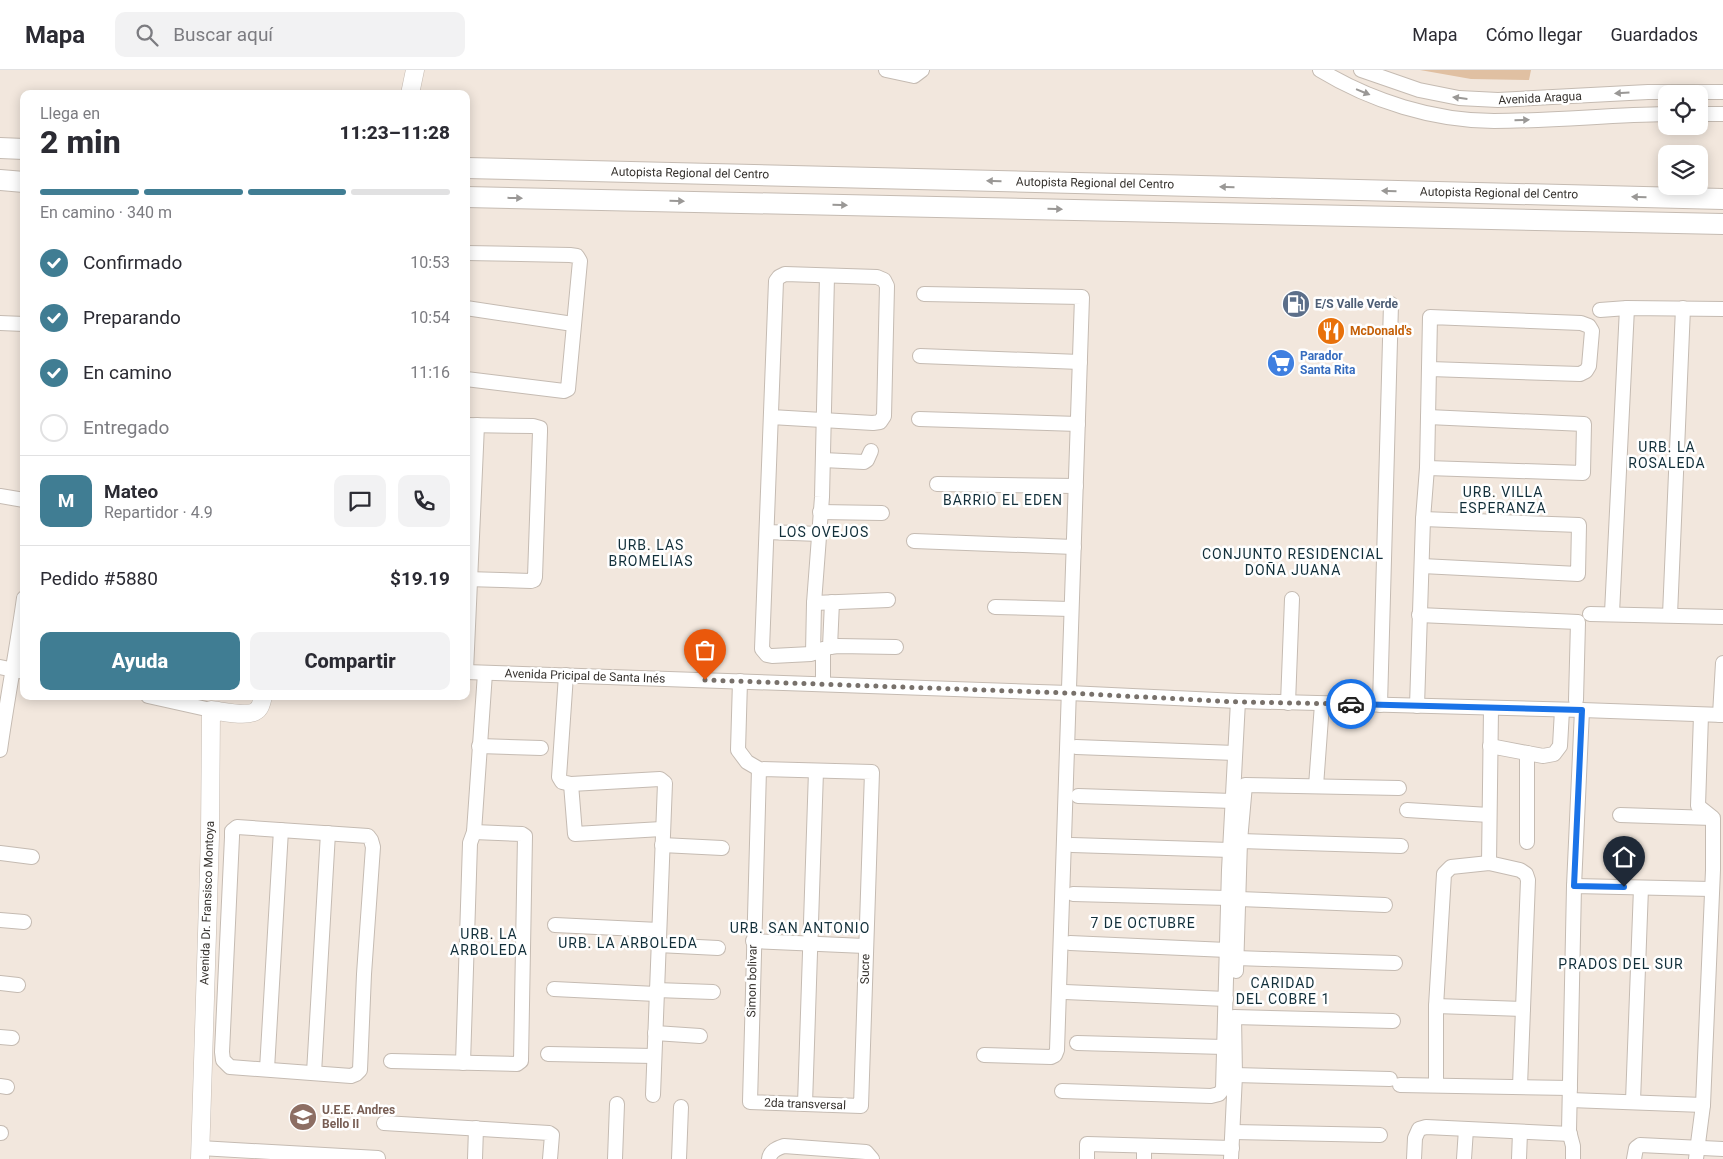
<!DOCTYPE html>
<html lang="es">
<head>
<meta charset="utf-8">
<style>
	body { margin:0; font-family:Roboto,sans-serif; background:#f2f2f3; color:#2b2b33; height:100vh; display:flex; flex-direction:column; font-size:19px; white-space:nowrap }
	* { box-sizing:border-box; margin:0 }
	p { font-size:16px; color:#7c7c81 }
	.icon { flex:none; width:28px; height:28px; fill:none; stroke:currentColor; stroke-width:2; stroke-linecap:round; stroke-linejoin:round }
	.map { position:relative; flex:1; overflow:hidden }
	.drawer { position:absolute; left:20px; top:20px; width:450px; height:610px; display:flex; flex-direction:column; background:#fff; border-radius:10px; box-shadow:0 2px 12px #0003 }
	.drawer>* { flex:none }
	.tools { position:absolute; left:1658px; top:15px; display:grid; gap:10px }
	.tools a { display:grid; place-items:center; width:50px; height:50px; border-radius:10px; background:#fff; box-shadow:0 2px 12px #0003; font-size:25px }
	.pin { position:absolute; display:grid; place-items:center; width:42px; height:42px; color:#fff; margin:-51px -21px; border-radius:50% 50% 50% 0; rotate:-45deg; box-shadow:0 0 5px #0007 }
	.pin .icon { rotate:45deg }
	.courier { position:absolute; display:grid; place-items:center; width:50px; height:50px; margin:-25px; border:4px solid #1a73e8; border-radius:50%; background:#fff; color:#222; box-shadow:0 1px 6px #0007 }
	.summary em { font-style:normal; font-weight:800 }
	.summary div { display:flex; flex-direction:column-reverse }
	.summary { display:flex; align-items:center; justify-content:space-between; height:85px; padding:0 20px }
	h1 { font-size:32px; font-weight:800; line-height:38px }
	.bar { display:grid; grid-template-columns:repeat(4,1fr); gap:8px 5px; align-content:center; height:60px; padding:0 20px }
	.bar i { height:6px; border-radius:4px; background:#e1e1e2 }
	.bar .current { background:#407d93 }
	.bar p { grid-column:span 4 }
	.line { display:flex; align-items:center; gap:12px; padding:0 20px; border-top:1px solid #e1e1e2 }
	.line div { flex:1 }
	.round { display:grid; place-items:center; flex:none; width:52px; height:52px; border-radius:10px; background:#f2f2f3 }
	ol { padding:0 20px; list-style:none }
	li { display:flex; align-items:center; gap:15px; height:55px }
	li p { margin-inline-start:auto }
	li .icon { padding:5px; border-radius:50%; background:#407d93; color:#fff; stroke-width:4 }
	li:last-child { color:#7c7c81 }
	li i { width:28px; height:28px; border:2px solid #e1e1e2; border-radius:50% }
	.action { display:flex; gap:10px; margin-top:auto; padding:10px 20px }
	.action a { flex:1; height:58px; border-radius:10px; background:#407d93; color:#fff; font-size:20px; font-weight:800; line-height:58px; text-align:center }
	.action a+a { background:#f2f2f3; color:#2b2b33 }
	header { display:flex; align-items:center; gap:30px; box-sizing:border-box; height:70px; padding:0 25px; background:#fff; border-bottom:1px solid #e1e1e2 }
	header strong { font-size:24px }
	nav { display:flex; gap:28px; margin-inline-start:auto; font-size:18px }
	.search { width:350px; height:45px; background:#f2f2f3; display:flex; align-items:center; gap:12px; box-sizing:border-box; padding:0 18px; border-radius:10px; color:#7c7c81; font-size:19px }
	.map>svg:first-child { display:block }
	.green { fill:#e0c0a2 }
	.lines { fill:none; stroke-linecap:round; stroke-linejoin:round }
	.minor-casing { stroke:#c5bbb2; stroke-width:16 }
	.major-casing { stroke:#c5bbb2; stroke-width:19 }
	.highway-casing { stroke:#c5bbb2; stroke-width:22 }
	.minor { stroke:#fff; stroke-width:14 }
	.major { stroke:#fff; stroke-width:18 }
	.highway { stroke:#fff; stroke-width:20 }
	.oneway { fill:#9a9896 }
	.done { stroke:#78716b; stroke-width:5; stroke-dasharray:0 9 }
	.route { stroke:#1a73e8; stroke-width:6 }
	.labels { text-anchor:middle; stroke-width:5; stroke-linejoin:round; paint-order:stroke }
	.street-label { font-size:12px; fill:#36322e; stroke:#fff }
	.service-label { font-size:12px; font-weight:bold; fill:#4e5e75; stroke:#fff; text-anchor:start }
	.food-label { font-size:12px; font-weight:bold; fill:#c56008; stroke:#fff; text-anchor:start }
	.shop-label { font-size:12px; font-weight:bold; fill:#366cbe; stroke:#fff; text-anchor:start }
	.education-label { font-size:12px; font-weight:bold; fill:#785e54; stroke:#fff; text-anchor:start }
	.neighbourhood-label { font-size:14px; letter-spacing:1px; fill:#122f3a; stroke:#fff }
</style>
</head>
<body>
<header>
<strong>Mapa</strong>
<div class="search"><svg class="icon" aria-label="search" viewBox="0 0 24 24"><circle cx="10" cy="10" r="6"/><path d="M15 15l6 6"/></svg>Buscar aquí</div>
<nav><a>Mapa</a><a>Cómo llegar</a><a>Guardados</a></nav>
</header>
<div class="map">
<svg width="1723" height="1089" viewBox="0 0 1723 1089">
	<rect width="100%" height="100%" fill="#f2e7dd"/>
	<polygon class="green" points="1420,0 1531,0 1529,10 1471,9"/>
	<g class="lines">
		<defs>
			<g id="minor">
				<polyline points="886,0 914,6 922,0"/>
				<path d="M 1320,0 C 1371,31 1434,51 1494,51 C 1551,51 1609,45 1666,44"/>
				<polyline points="1361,0 1419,20 1459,28 1498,30 1648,22 1723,22"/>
				<polyline points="1699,44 1723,44"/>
				<polyline points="466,183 570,185 577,186 580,191 568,319 564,321 466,309"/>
				<polyline points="924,224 1082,227 1057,980 1055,985 1051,987 984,985"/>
				<polyline points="466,238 573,254"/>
				<polyline points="1600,240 1627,238 1723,239"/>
				<polyline points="0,253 24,254"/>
				<polyline points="920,286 1080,292"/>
				<polyline points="771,347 873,353 880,352 884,346 887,216 884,210 877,207 785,204 779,207 776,211 762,579 767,585 772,586 811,584 830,577 838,576 896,577"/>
				<polyline points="919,349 1078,354"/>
				<polyline points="466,355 533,356 540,358 540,362 535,507 534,510 531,511 466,509"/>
				<polyline points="823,390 864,392 867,390 871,381"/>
				<polyline points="1427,398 1583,403 1584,354 1428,347"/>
				<polyline points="937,414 1076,416"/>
				<polyline points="0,426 24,430"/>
				<polyline points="820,442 882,443"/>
				<polyline points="767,462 819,464"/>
				<polyline points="914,471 1074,477"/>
				<polyline points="1422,496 1578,504 1579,455 1423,449"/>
				<polyline points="814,533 888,530"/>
				<polyline points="995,537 1070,539"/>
				<polyline points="1612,543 1627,238"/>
				<polyline points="1590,544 1723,547"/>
				<polyline points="1419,545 1578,552 1576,630"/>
				<polyline points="1670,545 1683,238"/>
				<polyline points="830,577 832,532"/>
				<polyline points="813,583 814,533 822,427 827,206"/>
				<polyline points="0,597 24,602"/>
				<polyline points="466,601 477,355"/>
				<polyline points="466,602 1069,623 1238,631 1582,640 1723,645"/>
				<polyline points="566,605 559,707 562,712 571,714 660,709 665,713 653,1025"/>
				<polyline points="740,611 738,680 747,692 759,699 872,702 861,1036 750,1032 759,699"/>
				<polyline points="823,614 823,579"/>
				<polyline points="148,626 211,640"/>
				<polyline points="1288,633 1292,529"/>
				<polyline points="1380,635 1391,234"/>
				<polyline points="1417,636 1423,449 1427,398 1430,247 1581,253 1589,256 1592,261 1589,296 1586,301 1580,304 1430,299"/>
				<polyline points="1720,645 1723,593"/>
				<polyline points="479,676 541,678"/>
				<polyline points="1490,676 1527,683 1527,772"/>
				<polyline points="1076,677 1235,683"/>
				<path d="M 0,680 C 7,629 17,579 24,528"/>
				<polyline points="1527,683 1543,686 1554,684 1560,676 1562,640"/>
				<polyline points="571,714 575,764 662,759"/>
				<polyline points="1316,716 1322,634"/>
				<polyline points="1078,726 1233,731"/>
				<polyline points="1407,740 1489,745"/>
				<polyline points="1620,745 1712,748"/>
				<polygon points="237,757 368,766 371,770 373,777 364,904 360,1000 356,1004 351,1006 230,997 223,990 222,982 232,767 232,761"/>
				<polyline points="1240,771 1401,776"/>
				<polyline points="662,775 722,778"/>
				<polyline points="1072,775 1230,780"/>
				<polyline points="0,783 32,787"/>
				<polyline points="1489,793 1491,639"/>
				<polyline points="1574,816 1582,640"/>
				<polyline points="1073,824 1228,828"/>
				<polyline points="1239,829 1385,835"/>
				<polyline points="0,850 24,852"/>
				<polyline points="555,855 659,860"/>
				<polyline points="753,871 865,876"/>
				<polyline points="1070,873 1227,880"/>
				<polyline points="658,875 718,878"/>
				<polyline points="1236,888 1395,893"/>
				<polyline points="1236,901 1240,771 1245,715 1399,718"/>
				<polyline points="0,913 18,915"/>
				<polyline points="554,919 656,924"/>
				<polyline points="656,920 713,922"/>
				<polyline points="1065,922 1226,929"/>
				<polyline points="1436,936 1523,939"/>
				<polyline points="655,963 700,966"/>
				<polyline points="0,967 12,968"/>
				<polyline points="1077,973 1224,977"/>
				<polyline points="548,984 654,986"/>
				<polyline points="391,991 517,994 521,991 525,766 522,764 474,762"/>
				<polyline points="463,993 470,773 474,762 485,603"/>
				<polyline points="267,999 281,760"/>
				<polyline points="314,1003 328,763"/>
				<polyline points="1235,1005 1390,1009"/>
				<polyline points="1400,1015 1570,1018"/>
				<polyline points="1436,1015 1436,936 1444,804 1451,797 1489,793 1520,800 1526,804 1528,810 1520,1016"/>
				<polyline points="0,1016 7,1017"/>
				<polyline points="1062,1021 1211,1026 1219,1024 1223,1019 1229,800 1238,631"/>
				<polyline points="1570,1030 1703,1035"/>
				<polyline points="1633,1031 1641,818"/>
				<polyline points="805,1034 816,701"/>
				<polyline points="384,1053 549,1063 552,1065 550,1089"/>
				<polyline points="1233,1062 1380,1065"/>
				<polyline points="0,1063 1,1063"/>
				<polyline points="200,1078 378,1088"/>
				<polyline points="475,1089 476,1058"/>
				<polyline points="615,1089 617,1034"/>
				<polyline points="679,1089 681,1037"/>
				<path d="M 769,1089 C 770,1081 777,1078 784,1076 L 866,1082 L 872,1089"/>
				<polyline points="1087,1089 1087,1074 1232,1078"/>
				<polyline points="1144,1089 1144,1076"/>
				<polyline points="1231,1089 1235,1005 1234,947 1393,951"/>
				<polyline points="1414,1089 1415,1068 1419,1059 1426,1057 1570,1064"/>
				<polyline points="1464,1089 1466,1059"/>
				<polyline points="1519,1089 1520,1062"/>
				<polyline points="1573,1089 1573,1076 1569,1061 1574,816 1711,819"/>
				<polyline points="1634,1089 1636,1078 1640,1075 1723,1079"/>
				<polyline points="1696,1089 1703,1035 1713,800 1713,748 1698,736 1701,645"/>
			</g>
			<g id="major">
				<polyline points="410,24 415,0"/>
				<path d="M 200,1089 L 210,767 L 211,640 C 222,641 252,649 259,638 C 261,636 262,630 263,626"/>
			</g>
			<g id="highway">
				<polyline points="0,78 24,79"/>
				<polyline points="466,98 1723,129"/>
				<polyline points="0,110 24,112"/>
				<polyline points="466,127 1723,154"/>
			</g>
		</defs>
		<use href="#minor" class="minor-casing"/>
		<use href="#major" class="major-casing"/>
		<use href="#highway" class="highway-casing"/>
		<use href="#minor" class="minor"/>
		<use href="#major" class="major"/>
		<use href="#highway" class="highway"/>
	</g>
	<defs><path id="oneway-solid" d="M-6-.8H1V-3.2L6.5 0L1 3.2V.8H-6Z" transform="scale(1.25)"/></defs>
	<g class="oneway">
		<use href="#oneway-solid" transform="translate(1363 22) rotate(22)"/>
		<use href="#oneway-solid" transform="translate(1622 23) rotate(177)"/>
		<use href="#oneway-solid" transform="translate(1460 28) rotate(-173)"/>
		<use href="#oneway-solid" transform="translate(1522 50) rotate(-2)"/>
		<use href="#oneway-solid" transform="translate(994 111) rotate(-179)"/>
		<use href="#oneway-solid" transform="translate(1227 117) rotate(-179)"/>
		<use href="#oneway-solid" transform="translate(1389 121) rotate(-179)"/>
		<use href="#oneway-solid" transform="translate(1639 127) rotate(-179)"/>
		<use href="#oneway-solid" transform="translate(515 128) rotate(1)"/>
		<use href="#oneway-solid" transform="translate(677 131) rotate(1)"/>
		<use href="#oneway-solid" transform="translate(840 135) rotate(1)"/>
		<use href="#oneway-solid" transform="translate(1055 139) rotate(1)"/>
	</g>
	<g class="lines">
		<polyline class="done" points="705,610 1068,623 1238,632 1351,634"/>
		<polyline class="route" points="1351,634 1582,640 1574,816 1624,817"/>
	</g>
	<defs>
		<symbol id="fuel-disc" viewBox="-11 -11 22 22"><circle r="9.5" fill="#5c6f8a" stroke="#fff"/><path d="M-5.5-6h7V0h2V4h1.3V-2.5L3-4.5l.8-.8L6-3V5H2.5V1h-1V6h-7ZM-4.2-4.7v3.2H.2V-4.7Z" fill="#fff"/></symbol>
		<symbol id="restaurant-disc" viewBox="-11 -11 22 22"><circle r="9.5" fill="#e8710a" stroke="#fff"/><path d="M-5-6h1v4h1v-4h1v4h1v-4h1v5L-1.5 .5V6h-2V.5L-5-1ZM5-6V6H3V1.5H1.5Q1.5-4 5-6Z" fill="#fff"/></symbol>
		<symbol id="supermarket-disc" viewBox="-11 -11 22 22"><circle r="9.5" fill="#3f7fe0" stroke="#fff"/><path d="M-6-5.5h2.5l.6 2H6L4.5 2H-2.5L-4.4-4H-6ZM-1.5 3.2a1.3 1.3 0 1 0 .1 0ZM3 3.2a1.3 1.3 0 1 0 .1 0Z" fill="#fff"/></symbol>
		<symbol id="school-disc" viewBox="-11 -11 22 22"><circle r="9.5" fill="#8d6e63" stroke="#fff"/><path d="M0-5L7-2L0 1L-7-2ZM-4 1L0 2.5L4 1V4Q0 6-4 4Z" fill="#fff"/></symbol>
	</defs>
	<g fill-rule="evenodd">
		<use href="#fuel-disc" x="1280" y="218" width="32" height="32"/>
		<use href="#restaurant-disc" x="1315" y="245" width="32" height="32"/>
		<use href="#supermarket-disc" x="1265" y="277" width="32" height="32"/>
		<use href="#school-disc" x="287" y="1031" width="32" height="32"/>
	</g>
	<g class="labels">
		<g class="street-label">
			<text transform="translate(1540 28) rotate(-3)" y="4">Avenida Aragua</text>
			<text transform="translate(690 103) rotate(1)" y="4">Autopista Regional del Centro</text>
			<text transform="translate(1095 113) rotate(1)" y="4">Autopista Regional del Centro</text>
			<text transform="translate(1499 123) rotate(1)" y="4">Autopista Regional del Centro</text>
			<text transform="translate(585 606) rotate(2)" y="4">Avenida Pricipal de Santa Inés</text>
			<text transform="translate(207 833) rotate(-88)" y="4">Avenida Dr. Fransisco Montoya</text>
			<text transform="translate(865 899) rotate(-89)" y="4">Sucre</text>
			<text transform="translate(752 911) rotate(-89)" y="4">Simon bolivar</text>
			<text transform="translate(805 1034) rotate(2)" y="4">2da transversal</text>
		</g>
		<g class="service-label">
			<text x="1315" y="238">E/S Valle Verde</text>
		</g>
		<g class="food-label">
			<text x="1350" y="265">McDonald's</text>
		</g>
		<g class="shop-label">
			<text x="1300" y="290">Parador<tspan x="1300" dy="14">Santa Rita</tspan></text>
		</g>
		<g class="education-label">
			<text x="322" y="1044">U.E.E. Andres<tspan x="322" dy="14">Bello II</tspan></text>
		</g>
		<g class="neighbourhood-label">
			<text x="1667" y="382">URB. LA<tspan x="1667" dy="16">ROSALEDA</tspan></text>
			<text x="1503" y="427">URB. VILLA<tspan x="1503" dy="16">ESPERANZA</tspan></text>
			<text x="1003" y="435">BARRIO EL EDEN</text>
			<text x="824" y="467">LOS OVEJOS</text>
			<text x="651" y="480">URB. LAS<tspan x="651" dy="16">BROMELIAS</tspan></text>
			<text x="1293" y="489">CONJUNTO RESIDENCIAL<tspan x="1293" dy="16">DOÑA JUANA</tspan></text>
			<text x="1143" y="858">7 DE OCTUBRE</text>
			<text x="800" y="863">URB. SAN ANTONIO</text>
			<text x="489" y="869">URB. LA<tspan x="489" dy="16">ARBOLEDA</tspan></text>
			<text x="628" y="878">URB. LA ARBOLEDA</text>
			<text x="1621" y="899">PRADOS DEL SUR</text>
			<text x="1283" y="918">CARIDAD<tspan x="1283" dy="16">DEL COBRE 1</tspan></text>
		</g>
	</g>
</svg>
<div class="tools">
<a><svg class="icon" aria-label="locate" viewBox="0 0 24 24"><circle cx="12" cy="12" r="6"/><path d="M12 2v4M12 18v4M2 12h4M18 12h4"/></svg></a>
<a><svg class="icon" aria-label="layers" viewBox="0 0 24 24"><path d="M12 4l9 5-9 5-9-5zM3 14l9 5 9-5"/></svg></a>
</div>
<div class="pin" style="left:705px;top:610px;background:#ea580c"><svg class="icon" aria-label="bag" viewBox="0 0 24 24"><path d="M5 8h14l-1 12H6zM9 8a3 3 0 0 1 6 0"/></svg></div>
<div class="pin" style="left:1624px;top:817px;background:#1f2937"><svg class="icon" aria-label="home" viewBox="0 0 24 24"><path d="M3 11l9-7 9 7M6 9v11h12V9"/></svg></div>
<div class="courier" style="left:1351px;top:634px"><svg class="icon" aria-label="car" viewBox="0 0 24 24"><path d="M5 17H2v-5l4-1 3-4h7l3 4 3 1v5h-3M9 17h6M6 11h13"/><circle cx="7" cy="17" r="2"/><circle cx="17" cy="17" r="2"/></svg></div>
<section class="drawer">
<div class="summary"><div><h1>2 min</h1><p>Llega en</p></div><em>11:23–11:28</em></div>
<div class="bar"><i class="current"></i><i class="current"></i><i class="current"></i><i></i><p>En camino · 340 m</p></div>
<ol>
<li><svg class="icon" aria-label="check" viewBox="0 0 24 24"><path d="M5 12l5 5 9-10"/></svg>Confirmado<p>10:53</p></li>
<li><svg class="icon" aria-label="check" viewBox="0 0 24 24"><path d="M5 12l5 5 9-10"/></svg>Preparando<p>10:54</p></li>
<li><svg class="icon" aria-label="check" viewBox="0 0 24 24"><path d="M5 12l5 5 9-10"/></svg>En camino<p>11:16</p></li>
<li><i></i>Entregado</li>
</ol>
<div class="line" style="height:90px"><b class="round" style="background:#407d93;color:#fff">M</b><div><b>Mateo</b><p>Repartidor · 4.9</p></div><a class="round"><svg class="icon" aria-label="chat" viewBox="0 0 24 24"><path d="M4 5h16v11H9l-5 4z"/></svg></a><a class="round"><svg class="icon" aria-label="phone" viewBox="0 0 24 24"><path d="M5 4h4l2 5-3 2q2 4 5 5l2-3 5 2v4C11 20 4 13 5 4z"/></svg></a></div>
<div class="line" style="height:65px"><div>Pedido #5880</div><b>$19.19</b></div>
<div class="action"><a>Ayuda</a><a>Compartir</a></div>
</section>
</div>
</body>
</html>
